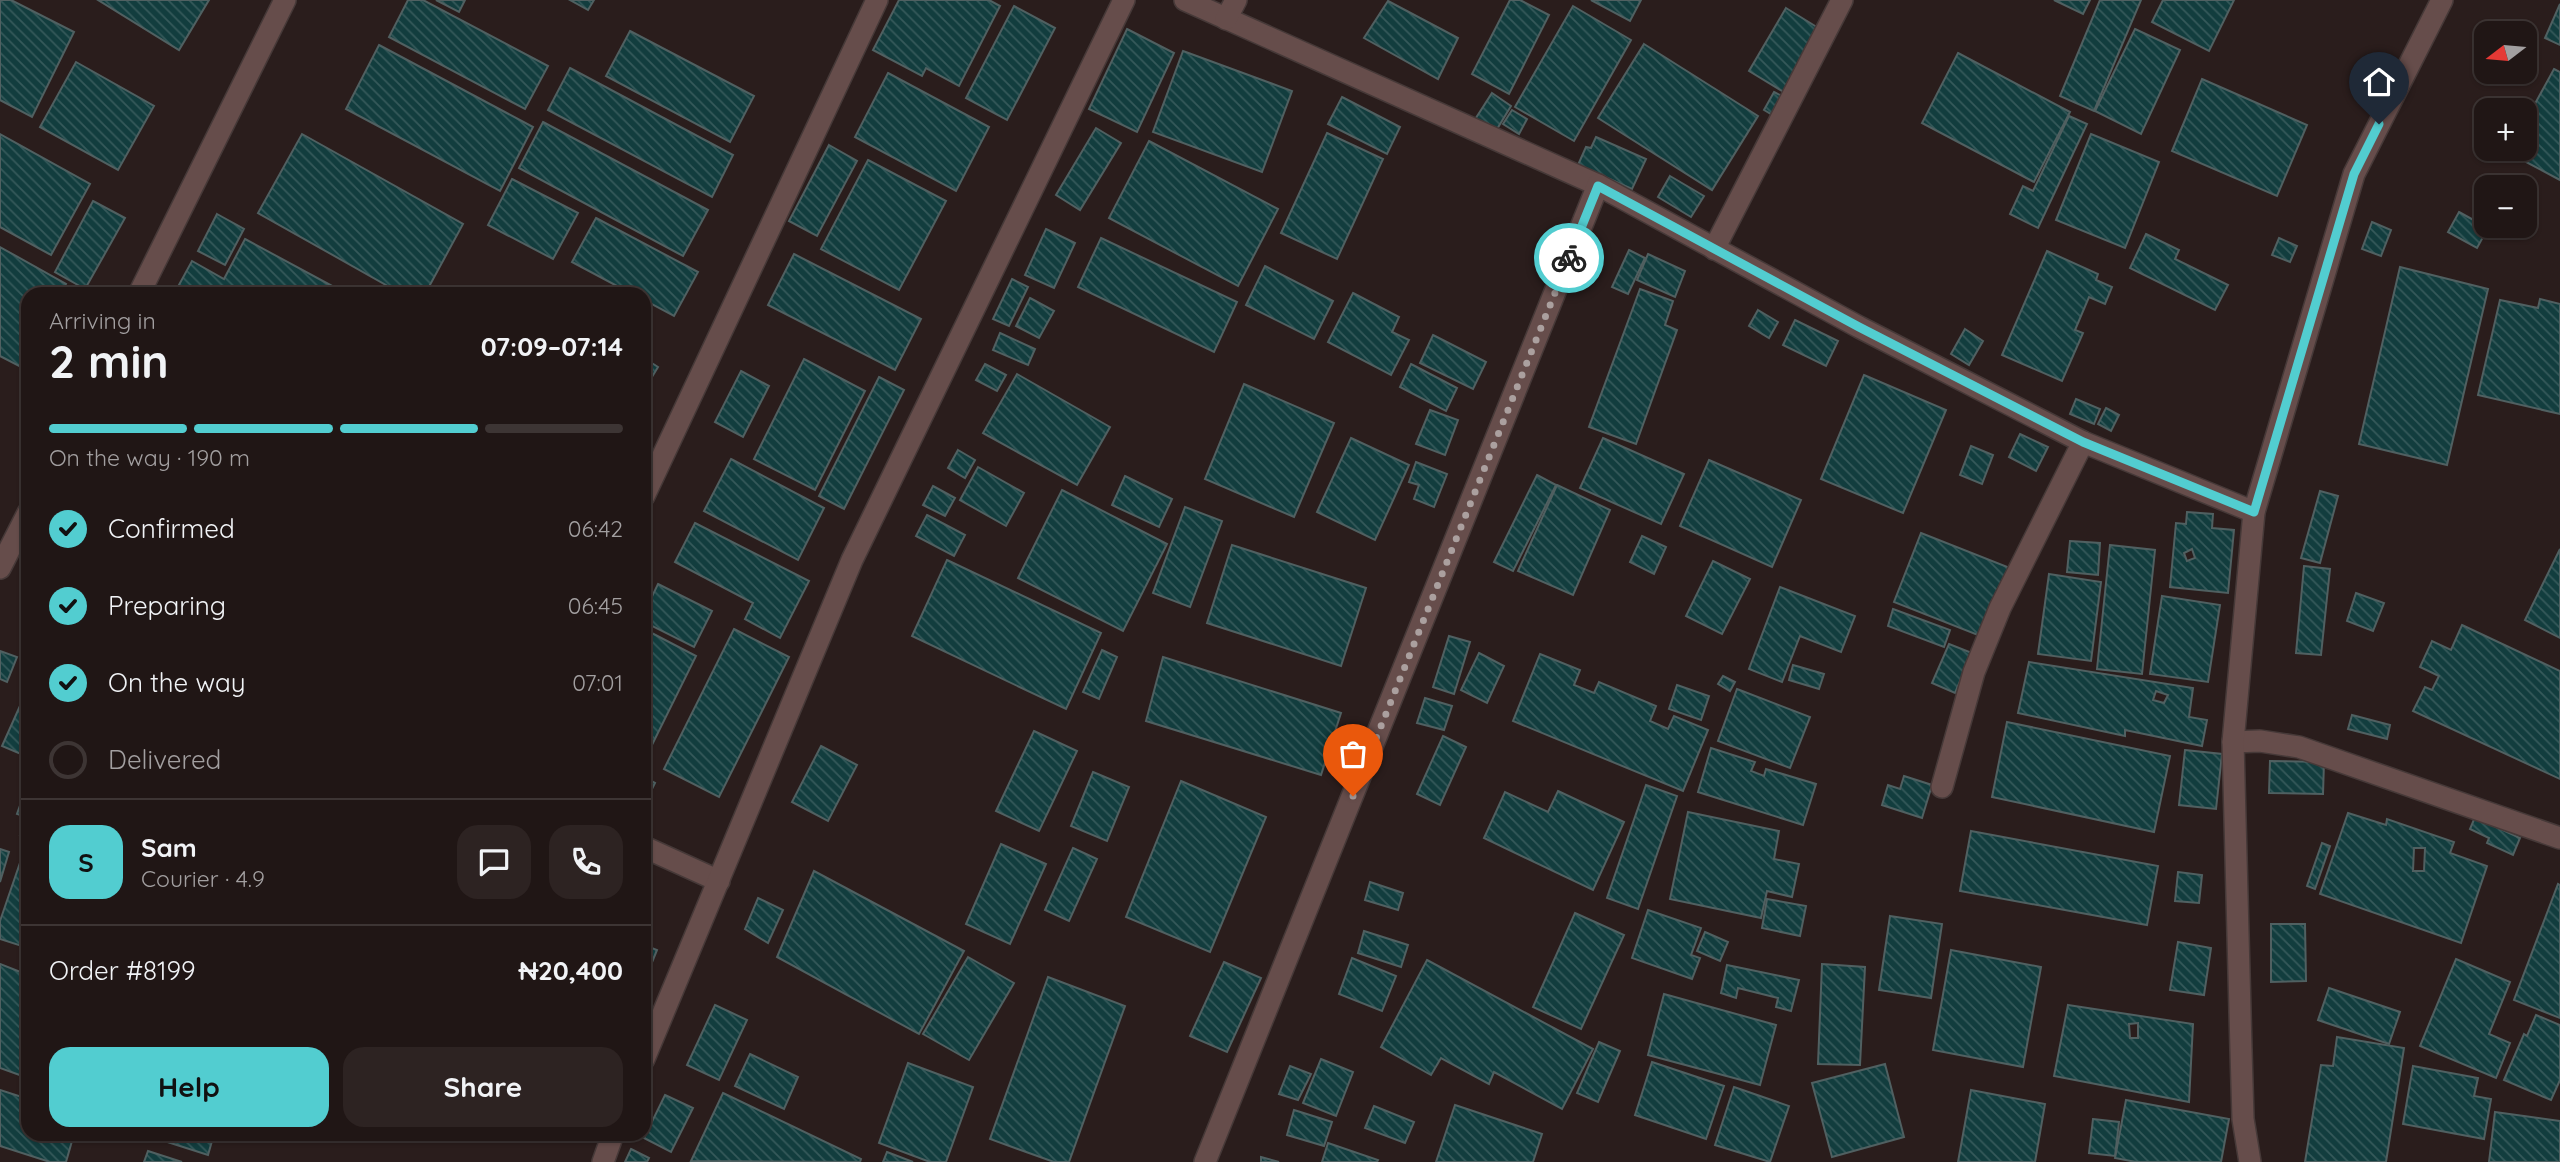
<!DOCTYPE html>
<html lang="en">
<head>
<meta charset="utf-8">
<style>
	body { margin:0; font-family:Quicksand,sans-serif; background:#2d2322; color:#f1f3f6; height:100vh; display:flex; flex-direction:column; font-size:26px; white-space:nowrap }
	* { box-sizing:border-box; margin:0 }
	p { font-size:23px; color:#a29fa0 }
	.icon { flex:none; width:38px; height:38px; fill:none; stroke:currentColor; stroke-width:2; stroke-linecap:round; stroke-linejoin:round }
	.map { position:relative; flex:1; overflow:hidden }
	.panel { position:absolute; left:21px; top:287px; width:630px; height:854px; display:flex; flex-direction:column; background:#201615; border-radius:21px; box-shadow:0 2px 5px #0004,0 0 0 2px #3d3534 }
	.panel>* { flex:none }
	.needle { width:46px; rotate:254deg }
	.fabs { position:absolute; left:2474px; top:21px; display:grid; gap:14px }
	.fabs a { display:grid; place-items:center; width:63px; height:63px; border-radius:14px; background:#201615; box-shadow:0 2px 5px #0004,0 0 0 2px #3d3534; font-size:35px }
	.pin { position:absolute; display:grid; place-items:center; width:60px; height:60px; color:#fff; margin:-72px -30px; border-radius:50% 50% 50% 0; rotate:-45deg; box-shadow:0 0 7px #0007 }
	.pin .icon { rotate:45deg }
	.courier { position:absolute; display:grid; place-items:center; width:70px; height:70px; margin:-35px; border:5px solid #52cdd0; border-radius:50%; background:#fff; color:#222; box-shadow:0 2px 9px #0007 }
	.overview em { font-style:normal; font-weight:700 }
	.overview div { display:flex; flex-direction:column-reverse }
	.overview { display:flex; align-items:center; justify-content:space-between; height:119px; padding:0 28px }
	h1 { font-size:46px; font-weight:700; line-height:52px }
	.bar { display:grid; grid-template-columns:repeat(4,1fr); gap:10px 7px; align-content:center; height:84px; padding:0 28px }
	.bar i { height:9px; border-radius:5px; background:#3d3534 }
	.bar .current { background:#52cdd0 }
	.bar p { grid-column:span 4 }
	.line { display:flex; align-items:center; gap:18px; padding:0 28px; border-top:2px solid #3d3534 }
	.line div { flex:1 }
	.round { display:grid; place-items:center; flex:none; width:74px; height:74px; border-radius:21px; background:#2d2322 }
	ol { padding:0 28px; list-style:none }
	li { display:flex; align-items:center; gap:21px; height:77px }
	li p { margin-inline-start:auto }
	li .icon { padding:7px; border-radius:50%; background:#52cdd0; color:#111; stroke-width:4 }
	li:last-child { color:#a29fa0 }
	li i { width:38px; height:38px; border:4px solid #3d3534; border-radius:50% }
	.primary-button { display:flex; gap:14px; margin-top:auto; padding:14px 28px }
	.primary-button a { flex:1; height:80px; border-radius:21px; background:#52cdd0; color:#111; font-size:28px; font-weight:700; line-height:80px; text-align:center }
	.primary-button a+a { background:#2d2322; color:#f1f3f6 }
	.map>svg:first-child { display:block }
	.building { fill:url(#building-back-hatch); stroke:#506061; stroke-width:2; fill-rule:evenodd }
	.lines { fill:none; stroke-linecap:round; stroke-linejoin:round }
	.street-casing { stroke:#463938; stroke-width:24 }
	.street { stroke:#664d4b; stroke-width:21 }
	.done { stroke:#aba09f; stroke-width:7; stroke-dasharray:0 12.6 }
	.route { stroke:#52cdd0; stroke-width:9 }
</style>
</head>
<body>
<div class="map">
<svg width="2560" height="1162" viewBox="0 0 2560 1162">
	<defs>
		<pattern id="building-back-hatch" width="6" height="6" patternUnits="userSpaceOnUse" patternTransform="scale(1.75)"><rect width="6" height="6" fill="#123d3e"/><path d="M-1 5l2 2M0 0l6 6M5-1l2 2" fill="none" stroke="#35595a"/></pattern>
	</defs>
	<rect width="100%" height="100%" fill="#2a1d1c"/>
	<g class="building">
		<polygon points="0,0 11,0 74,32 32,117 0,100"/>
		<polygon points="98,0 209,0 179,50"/>
		<polygon points="408,0 423,0 548,66 525,109 389,37"/>
		<polygon points="436,0 465,0 459,12"/>
		<polygon points="570,0 594,0 588,10"/>
		<polygon points="899,0 989,0 1000,6 959,86 926,68 922,76 873,50"/>
		<polygon points="1510,0 1520,0 1549,15 1509,94 1472,74"/>
		<polygon points="1591,0 1641,0 1630,21"/>
		<polygon points="2054,0 2090,0 2083,14"/>
		<polygon points="2100,0 2141,0 2094,111 2060,96"/>
		<polygon points="2163,0 2234,0 2209,51 2152,22"/>
		<polygon points="1388,1 1458,38 1438,79 1364,38"/>
		<polygon points="2560,4 2560,45 2545,38"/>
		<polygon points="1014,6 1055,28 1007,120 966,98"/>
		<polygon points="1573,6 1631,40 1574,141 1515,107"/>
		<polygon points="1786,8 1820,29 1787,94 1749,71"/>
		<polygon points="1127,29 1174,53 1137,132 1089,109"/>
		<polygon points="2135,29 2180,50 2141,134 2095,111"/>
		<polygon points="630,31 754,96 730,142 606,76"/>
		<polygon points="1644,44 1758,116 1712,190 1598,118"/>
		<polygon points="379,45 533,127 500,191 346,109"/>
		<polygon points="1183,51 1292,91 1262,172 1153,132"/>
		<polygon points="1958,53 2070,112 2034,182 1922,123"/>
		<polygon points="76,62 154,106 118,170 40,127"/>
		<polygon points="570,68 733,155 712,197 548,110"/>
		<polygon points="2554,69 2560,72 2560,180 2509,153 2511,149 2525,149 2525,122"/>
		<polygon points="888,73 989,127 956,191 855,137"/>
		<polygon points="2202,79 2307,125 2277,196 2172,151"/>
		<polygon points="1774,92 1786,98 1776,117 1764,110"/>
		<polygon points="1492,93 1511,106 1494,134 1474,121"/>
		<polygon points="1342,97 1400,127 1387,154 1328,124"/>
		<polygon points="1512,110 1527,119 1519,134 1503,124"/>
		<polygon points="2069,116 2087,124 2038,228 2010,214 2023,186 2033,191"/>
		<polygon points="543,122 708,210 683,256 519,168"/>
		<polygon points="1096,128 1121,143 1080,210 1056,195"/>
		<polygon points="1327,133 1383,159 1337,259 1281,233"/>
		<polygon points="0,134 90,184 51,255 0,227"/>
		<polygon points="302,134 463,224 425,294 402,294 258,213"/>
		<polygon points="2091,134 2159,162 2125,248 2056,220"/>
		<polygon points="1596,137 1646,159 1632,189 1578,165 1586,147 1591,148"/>
		<polygon points="1149,141 1278,209 1238,286 1109,218"/>
		<polygon points="829,145 857,161 817,236 789,221"/>
		<polygon points="868,160 946,201 899,290 821,249"/>
		<polygon points="1670,176 1704,196 1691,217 1658,197"/>
		<polygon points="512,179 578,213 553,259 488,225"/>
		<polygon points="93,201 125,218 85,289 55,272"/>
		<polygon points="2459,212 2488,228 2477,248 2448,232"/>
		<polygon points="217,214 244,229 225,265 198,251"/>
		<polygon points="596,218 698,272 674,316 644,300 644,294 632,294 572,262"/>
		<polygon points="2372,222 2391,230 2381,256 2362,249"/>
		<polygon points="1046,229 1075,243 1054,288 1025,275"/>
		<polygon points="2146,234 2179,250 2175,259 2228,285 2215,310 2130,268"/>
		<polygon points="1101,238 1237,302 1214,352 1078,287"/>
		<polygon points="2279,238 2297,246 2290,262 2272,255"/>
		<polygon points="245,239 347,294 174,294 192,261 224,279"/>
		<polygon points="0,247 66,284 61,294 28,294 28,354 21,367 0,356"/>
		<polygon points="1629,250 1645,258 1628,294 1612,287"/>
		<polygon points="2047,251 2098,274 2096,280 2112,287 2105,304 2089,297 2075,330 2083,333 2062,381 2002,355"/>
		<polygon points="794,254 921,319 895,370 768,305"/>
		<polygon points="1648,254 1685,271 1675,297 1637,280"/>
		<polygon points="1265,266 1333,301 1314,339 1246,305"/>
		<polygon points="2400,267 2488,289 2447,465 2359,444"/>
		<polygon points="1012,279 1028,287 1009,326 993,319"/>
		<polygon points="1640,289 1673,301 1665,325 1677,330 1636,444 1589,427"/>
		<polygon points="1353,293 1399,317 1392,332 1409,340 1391,375 1328,342"/>
		<polygon points="1030,298 1054,311 1039,338 1016,326"/>
		<polygon points="2540,299 2560,304 2560,414 2478,395 2500,300 2538,308"/>
		<polygon points="1758,310 1778,322 1769,338 1749,326"/>
		<polygon points="1795,320 1838,341 1826,366 1783,345"/>
		<polygon points="1965,329 1983,341 1969,365 1951,354"/>
		<polygon points="1000,333 1035,349 1028,365 993,350"/>
		<polygon points="1433,335 1486,362 1473,389 1420,363"/>
		<polygon points="644,358 658,367 644,390"/>
		<polygon points="804,359 865,391 815,490 754,459"/>
		<polygon points="985,364 1006,375 997,391 976,380"/>
		<polygon points="1411,364 1457,388 1446,411 1400,387"/>
		<polygon points="741,371 769,386 743,437 715,422"/>
		<polygon points="1017,374 1110,427 1077,485 983,433"/>
		<polygon points="1864,375 1946,410 1903,513 1821,479"/>
		<polygon points="879,377 904,390 844,509 819,496"/>
		<polygon points="1244,384 1334,423 1294,517 1205,479"/>
		<polygon points="644,398 651,402 644,415"/>
		<polygon points="2076,399 2100,409 2094,424 2070,414"/>
		<polygon points="2106,408 2119,415 2111,431 2098,424"/>
		<polygon points="1430,410 1458,420 1445,455 1416,444"/>
		<polygon points="2020,434 2048,447 2036,471 2009,457"/>
		<polygon points="1351,438 1409,465 1375,540 1317,512"/>
		<polygon points="1603,438 1684,474 1661,524 1580,488"/>
		<polygon points="1971,446 1993,455 1982,484 1960,475"/>
		<polygon points="958,450 975,460 965,478 948,468"/>
		<polygon points="731,459 824,508 798,560 704,511"/>
		<polygon points="1709,460 1801,500 1772,567 1680,526"/>
		<polygon points="1416,462 1447,474 1434,507 1414,499 1419,485 1409,482"/>
		<polygon points="978,467 1024,493 1006,526 960,500"/>
		<polygon points="1537,475 1556,485 1513,571 1494,562"/>
		<polygon points="1125,476 1172,499 1159,527 1112,505"/>
		<polygon points="1557,485 1610,510 1573,595 1518,571"/>
		<polygon points="933,486 955,498 945,516 923,505"/>
		<polygon points="1062,490 1167,544 1123,631 1018,578"/>
		<polygon points="2320,491 2338,496 2320,563 2301,558"/>
		<polygon points="1185,507 1222,521 1190,607 1153,593"/>
		<path d="M 2187,512 L 2213,514 L 2212,528 L 2234,530 L 2228,593 L 2170,587 L 2176,523 L 2186,524 ZM 2192,549 L 2195,558 L 2187,561 L 2184,553 Z"/>
		<polygon points="927,515 965,535 954,556 916,536"/>
		<polygon points="695,523 809,581 780,638 745,619 753,603 675,562"/>
		<polygon points="1921,533 2010,568 1983,637 1894,602"/>
		<polygon points="1642,536 1666,547 1654,574 1630,562"/>
		<polygon points="2070,541 2100,543 2098,575 2067,572"/>
		<polygon points="1232,545 1366,588 1341,666 1207,623"/>
		<polygon points="2110,545 2155,550 2142,674 2097,669"/>
		<polygon points="2560,549 2560,638 2525,620"/>
		<polygon points="947,560 1101,633 1066,709 912,636"/>
		<polygon points="1713,561 1750,579 1722,634 1686,616"/>
		<polygon points="2304,566 2330,569 2321,655 2296,653"/>
		<polygon points="2049,574 2101,582 2091,661 2038,654"/>
		<polygon points="658,584 712,611 694,647 644,622 644,613"/>
		<polygon points="1780,587 1855,616 1841,652 1800,636 1782,682 1749,669"/>
		<polygon points="2356,593 2384,603 2373,631 2347,621"/>
		<polygon points="2162,596 2220,605 2208,682 2150,674"/>
		<polygon points="1893,609 1950,630 1944,647 1888,626"/>
		<polygon points="2462,625 2560,671 2560,779 2413,711 2425,687 2432,690 2439,676 2420,667 2432,641 2451,650"/>
		<polygon points="644,629 696,656 644,761"/>
		<polygon points="734,629 789,657 719,797 664,769"/>
		<polygon points="1449,636 1470,642 1454,694 1433,687"/>
		<polygon points="1949,644 1972,653 1955,693 1932,683"/>
		<polygon points="1102,650 1117,657 1099,699 1083,692"/>
		<polygon points="0,651 17,657 7,682 0,679"/>
		<polygon points="1479,653 1504,666 1487,703 1461,690"/>
		<polygon points="1540,654 1580,670 1574,685 1594,693 1599,682 1656,706 1650,721 1668,729 1674,716 1708,730 1683,791 1513,721"/>
		<polygon points="1163,657 1341,713 1321,775 1146,721"/>
		<path d="M 2029,662 L 2193,688 L 2189,717 L 2207,720 L 2202,746 L 2125,730 L 2125,736 L 2018,713 ZM 2156,691 L 2168,695 L 2164,703 L 2153,700 Z"/>
		<polygon points="1793,665 1824,674 1819,689 1789,680"/>
		<polygon points="1723,676 1735,682 1730,691 1718,684"/>
		<polygon points="1677,685 1709,696 1701,720 1669,709"/>
		<polygon points="28,688 28,757 2,746"/>
		<polygon points="1737,689 1810,717 1790,768 1718,741"/>
		<polygon points="1425,698 1452,706 1444,730 1417,723"/>
		<polygon points="2352,715 2390,725 2387,739 2348,729"/>
		<polygon points="2007,722 2170,756 2154,832 1992,797"/>
		<polygon points="1034,731 1077,751 1039,831 996,811"/>
		<polygon points="1443,736 1466,747 1440,805 1417,794"/>
		<polygon points="821,746 857,765 828,821 792,802"/>
		<polygon points="1711,748 1755,762 1751,771 1764,776 1766,769 1816,784 1803,825 1698,792"/>
		<polygon points="2185,750 2222,754 2216,809 2179,805"/>
		<polygon points="2270,761 2324,762 2323,794 2269,793"/>
		<polygon points="1093,772 1129,787 1107,841 1071,826"/>
		<polygon points="1904,776 1932,785 1922,818 1882,805 1888,785 1900,789"/>
		<polygon points="644,777 655,783 644,805"/>
		<polygon points="1181,781 1266,817 1210,952 1126,917"/>
		<polygon points="1646,785 1677,796 1638,909 1607,898"/>
		<polygon points="26,789 28,790 28,838 20,835 26,817 17,814"/>
		<polygon points="1558,791 1624,822 1593,890 1484,838 1505,792 1548,812"/>
		<polygon points="1688,812 1779,831 1774,859 1799,864 1792,897 1767,891 1761,918 1670,899"/>
		<path d="M 2348,813 L 2386,825 L 2387,819 L 2454,842 L 2450,853 L 2487,866 L 2461,943 L 2320,894 ZM 2414,848 L 2425,848 L 2424,871 L 2413,871 Z"/>
		<polygon points="2475,817 2520,838 2513,855 2487,843 2489,838 2470,829"/>
		<polygon points="1971,831 2158,866 2147,925 1960,891"/>
		<polygon points="2322,843 2330,846 2315,889 2307,886"/>
		<polygon points="1001,844 1046,864 1010,944 966,924"/>
		<polygon points="1073,848 1097,859 1069,921 1045,910"/>
		<polygon points="0,849 9,852 0,882"/>
		<polygon points="22,857 28,859 28,948 0,939 0,921"/>
		<polygon points="814,871 964,951 919,1034 777,957"/>
		<polygon points="2178,872 2202,875 2199,903 2175,901"/>
		<polygon points="1370,882 1403,893 1398,910 1365,900"/>
		<polygon points="2558,884 2560,885 2560,1018 2514,1000"/>
		<polygon points="758,898 783,910 768,943 745,929"/>
		<polygon points="1767,899 1806,906 1800,936 1762,928"/>
		<polygon points="1648,910 1701,928 1691,955 1700,958 1692,979 1632,958"/>
		<polygon points="1575,913 1624,935 1581,1029 1533,1007"/>
		<polygon points="1890,916 1942,924 1931,998 1879,990"/>
		<polygon points="2271,924 2305,924 2306,981 2271,982"/>
		<polygon points="1364,931 1408,945 1401,967 1358,953"/>
		<polygon points="1705,932 1728,942 1720,961 1697,951"/>
		<polygon points="2178,942 2211,948 2204,995 2170,990"/>
		<polygon points="644,945 657,950 644,982"/>
		<polygon points="1951,950 2041,967 2023,1067 1933,1050"/>
		<polygon points="968,957 1014,983 969,1060 923,1034"/>
		<polygon points="1352,958 1396,976 1382,1011 1339,994"/>
		<polygon points="2456,959 2510,982 2489,1034 2510,1043 2496,1078 2420,1046"/>
		<polygon points="1427,960 1593,1049 1562,1109 1494,1072 1489,1084 1441,1058 1431,1075 1381,1047"/>
		<polygon points="1224,962 1261,978 1227,1052 1190,1036"/>
		<polygon points="0,964 28,975 28,1078 0,1068"/>
		<polygon points="1822,964 1865,967 1860,1065 1818,1064"/>
		<polygon points="1727,965 1799,980 1791,1011 1776,1007 1778,998 1738,988 1736,998 1721,993"/>
		<polygon points="1048,977 1125,1006 1069,1162 1054,1162 990,1139"/>
		<polygon points="2329,988 2400,1012 2389,1044 2318,1020"/>
		<polygon points="1664,994 1776,1025 1760,1085 1648,1055"/>
		<polygon points="715,1005 747,1020 719,1080 687,1065"/>
		<path d="M 2068,1005 L 2193,1024 L 2189,1102 L 2054,1076 ZM 2138,1023 L 2138,1038 L 2130,1038 L 2129,1024 Z"/>
		<polygon points="2536,1015 2560,1025 2560,1080 2551,1100 2504,1080 2524,1034 2527,1036"/>
		<polygon points="2337,1037 2404,1048 2386,1162 2305,1162 2321,1065 2333,1066"/>
		<polygon points="1599,1042 1620,1051 1598,1102 1577,1093"/>
		<polygon points="750,1054 798,1077 784,1109 735,1086"/>
		<polygon points="1321,1059 1353,1072 1336,1116 1303,1103"/>
		<polygon points="1652,1062 1724,1086 1706,1139 1635,1115"/>
		<polygon points="908,1063 973,1087 946,1162 930,1162 879,1143"/>
		<polygon points="1885,1064 1904,1137 1832,1157 1812,1083"/>
		<polygon points="1290,1066 1311,1074 1298,1100 1279,1094"/>
		<polygon points="2413,1066 2478,1078 2474,1096 2491,1099 2484,1139 2403,1124"/>
		<polygon points="1734,1087 1789,1106 1770,1162 1715,1145"/>
		<polygon points="0,1090 28,1099 28,1134 74,1134 66,1162 50,1162 0,1146"/>
		<polygon points="1971,1090 2045,1104 2035,1162 1958,1162"/>
		<polygon points="723,1093 861,1159 860,1162 691,1161"/>
		<polygon points="665,1095 693,1108 671,1152 644,1138"/>
		<polygon points="2126,1100 2229,1119 2221,1162 2136,1162 2115,1158"/>
		<polygon points="1455,1105 1542,1134 1533,1162 1436,1162"/>
		<polygon points="1374,1106 1414,1122 1405,1143 1365,1128"/>
		<polygon points="1294,1110 1332,1122 1324,1146 1287,1135"/>
		<polygon points="2495,1112 2560,1121 2560,1162 2489,1162"/>
		<polygon points="2093,1119 2119,1122 2115,1156 2089,1153"/>
		<polygon points="156,1134 214,1134 208,1155 155,1138"/>
		<polygon points="1328,1143 1378,1160 1377,1162 1322,1162"/>
		<polygon points="631,1149 649,1158 647,1162 625,1162"/>
		<polygon points="148,1151 182,1162 144,1162"/>
		<polygon points="887,1152 913,1162 883,1162"/>
		<polygon points="1261,1157 1279,1162 1261,1162"/>
	</g>
	<g class="lines">
		<defs>
			<g id="street">
				<polyline points="1185,0 1598,185 1859,327 2083,442 2254,512"/>
				<polyline points="1226,19 1236,0"/>
				<polyline points="1714,249 1842,0"/>
				<polyline points="139,294 285,0"/>
				<polyline points="644,496 877,0"/>
				<polyline points="0,568 28,513"/>
				<polyline points="2233,742 2260,741 2299,747 2560,838"/>
				<polyline points="1942,787 1974,672 2000,608 2083,442"/>
				<polyline points="644,847 719,881"/>
				<polyline points="644,1059 852,560 1124,0"/>
				<polyline points="603,1162 613,1134"/>
				<polyline points="1205,1162 1598,185"/>
				<polyline points="2250,1162 2243,1119 2241,1050 2233,742 2254,512 2354,174 2442,0"/>
			</g>
		</defs>
		<use href="#street" class="street-casing"/>
		<use href="#street" class="street"/>
	</g>
	<g class="lines">
		<polyline class="done" points="1353,796 1569,258"/>
		<polyline class="route" points="1569,258 1598,186 1859,327 2083,442 2254,512 2354,174 2379,124"/>
	</g>
</svg>
<div class="fabs">
<a><svg class="needle" viewBox="-14 -14 28 28"><path d="M0-13l5 13h-10z" fill="#e53935"/><path d="M0 13l5-13h-10z" fill="#a29fa0"/></svg></a>
<a>+</a>
<a>−</a>
</div>
<div class="pin" style="left:1353px;top:796px;background:#ea580c"><svg class="icon" aria-label="bag" viewBox="0 0 24 24"><path d="M5 8h14l-1 12H6zM9 8a3 3 0 0 1 6 0"/></svg></div>
<div class="pin" style="left:2379px;top:124px;background:#1f2937"><svg class="icon" aria-label="home" viewBox="0 0 24 24"><path d="M3 11l9-7 9 7M6 9v11h12V9"/></svg></div>
<div class="courier" style="left:1569px;top:258px"><svg class="icon" aria-label="bike" viewBox="0 0 24 24"><circle cx="6" cy="16" r="4"/><circle cx="18" cy="16" r="4"/><path d="M6 16l4-8h5l3 8M10 8l3 8H6M13 5h3"/></svg></div>
<section class="panel">
<div class="overview"><div><h1>2 min</h1><p>Arriving in</p></div><em>07:09–07:14</em></div>
<div class="bar"><i class="current"></i><i class="current"></i><i class="current"></i><i></i><p>On the way · 190 m</p></div>
<ol>
<li><svg class="icon" aria-label="check" viewBox="0 0 24 24"><path d="M5 12l5 5 9-10"/></svg>Confirmed<p>06:42</p></li>
<li><svg class="icon" aria-label="check" viewBox="0 0 24 24"><path d="M5 12l5 5 9-10"/></svg>Preparing<p>06:45</p></li>
<li><svg class="icon" aria-label="check" viewBox="0 0 24 24"><path d="M5 12l5 5 9-10"/></svg>On the way<p>07:01</p></li>
<li><i></i>Delivered</li>
</ol>
<div class="line" style="height:126px"><b class="round" style="background:#52cdd0;color:#111">S</b><div><b>Sam</b><p>Courier · 4.9</p></div><a class="round"><svg class="icon" aria-label="chat" viewBox="0 0 24 24"><path d="M4 5h16v11H9l-5 4z"/></svg></a><a class="round"><svg class="icon" aria-label="phone" viewBox="0 0 24 24"><path d="M5 4h4l2 5-3 2q2 4 5 5l2-3 5 2v4C11 20 4 13 5 4z"/></svg></a></div>
<div class="line" style="height:91px"><div>Order #8199</div><b>₦20,400</b></div>
<div class="primary-button"><a>Help</a><a>Share</a></div>
</section>
</div>
</body>
</html>
